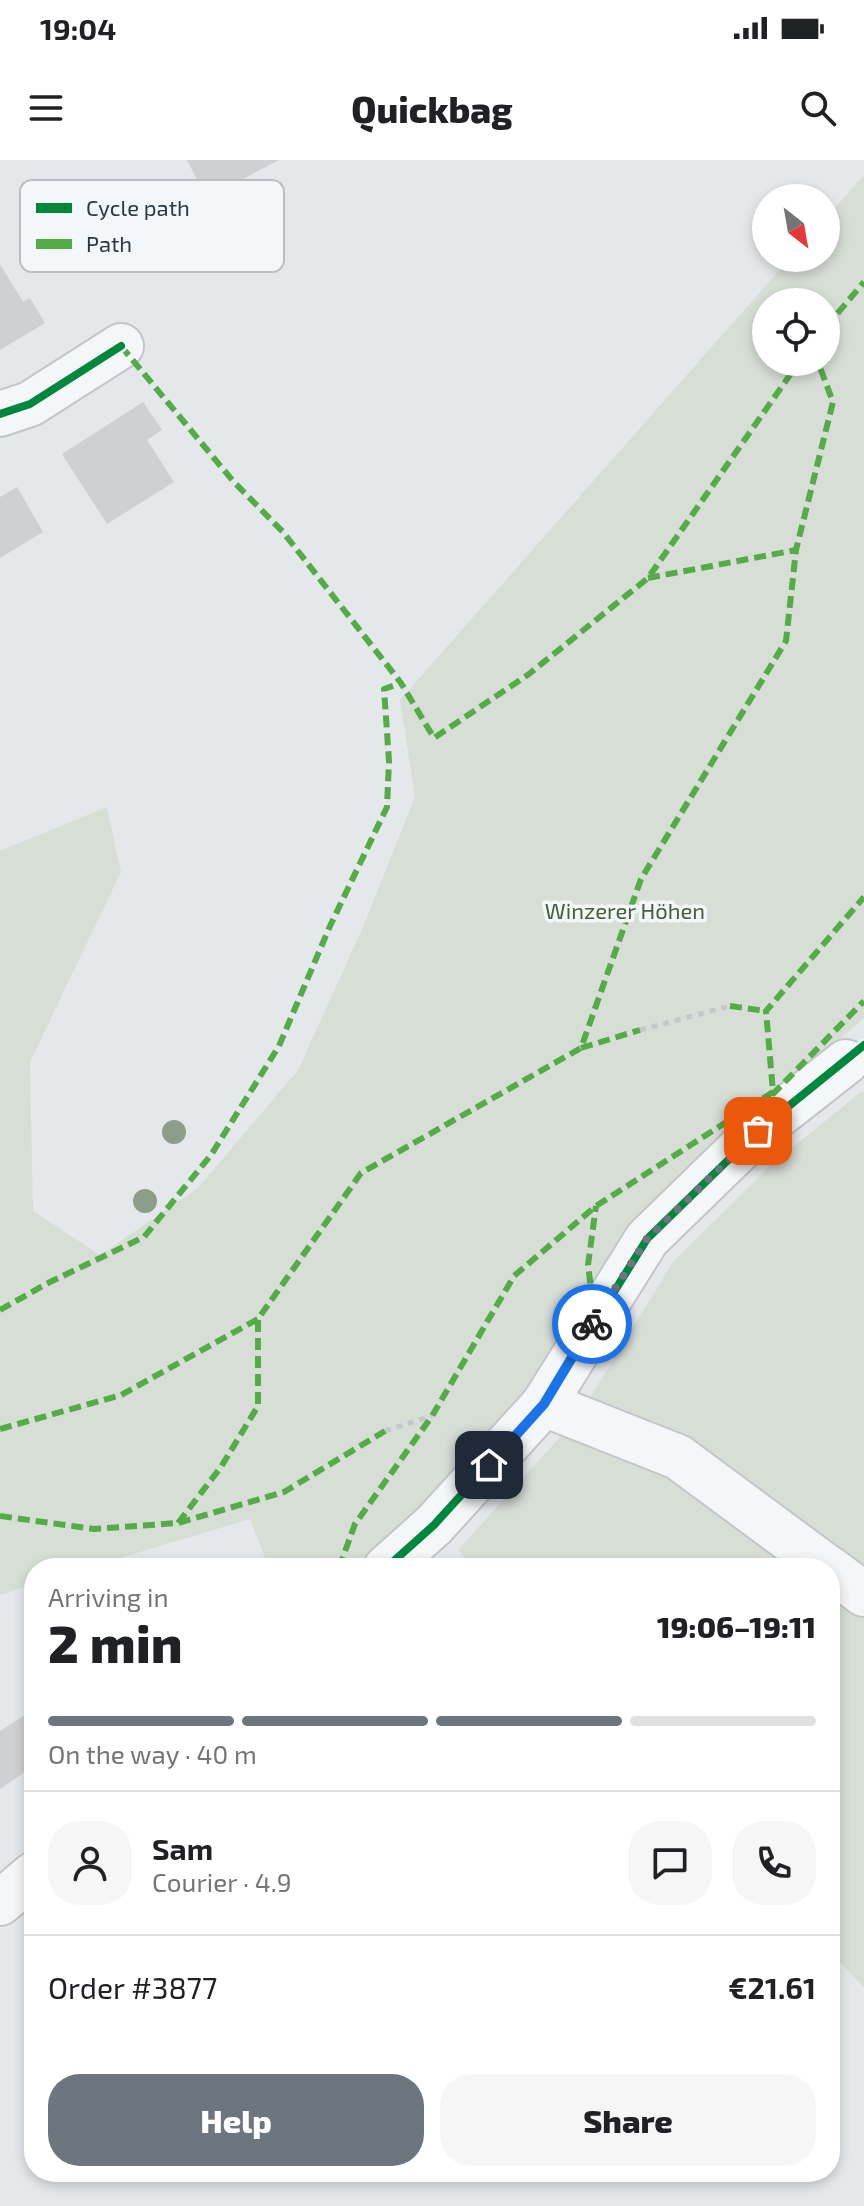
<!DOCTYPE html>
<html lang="en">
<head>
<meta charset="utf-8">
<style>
	body { margin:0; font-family:"Exo 2",sans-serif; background:#f6f6f6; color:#202124; height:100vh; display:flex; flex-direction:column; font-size:30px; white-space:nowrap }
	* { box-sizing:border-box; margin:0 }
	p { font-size:26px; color:#757577 }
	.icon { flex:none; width:44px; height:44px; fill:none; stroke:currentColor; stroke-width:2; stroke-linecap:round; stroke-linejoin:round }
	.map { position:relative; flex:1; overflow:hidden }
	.panel { position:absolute; left:24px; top:1398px; width:816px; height:624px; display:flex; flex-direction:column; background:#fff; border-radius:32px; box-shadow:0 4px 12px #0003 }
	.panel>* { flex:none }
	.needle { width:52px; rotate:149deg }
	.tools { position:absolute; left:752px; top:24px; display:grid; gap:16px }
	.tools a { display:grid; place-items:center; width:88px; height:88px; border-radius:50%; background:#fff; box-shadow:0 4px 12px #0003; font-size:40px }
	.pin { position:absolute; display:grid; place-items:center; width:68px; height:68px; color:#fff; margin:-34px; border-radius:16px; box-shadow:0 4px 12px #0006 }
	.courier { position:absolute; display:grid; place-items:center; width:80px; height:80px; margin:-40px; border:6px solid #1a73e8; border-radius:50%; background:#fff; color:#222; box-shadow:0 2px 10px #0007 }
	.summary em { font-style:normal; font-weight:800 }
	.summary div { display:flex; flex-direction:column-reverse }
	.summary { display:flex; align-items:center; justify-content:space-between; height:136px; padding:0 24px }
	h1 { font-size:52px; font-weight:800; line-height:60px }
	.bar { display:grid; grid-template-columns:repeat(4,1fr); gap:12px 8px; align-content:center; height:96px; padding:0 24px }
	.bar i { height:10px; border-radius:6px; background:#e0e0e0 }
	.bar .selected { background:#6d767e }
	.bar p { grid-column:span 4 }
	.line { display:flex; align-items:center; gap:20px; padding:0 24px; border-top:2px solid #e0e0e0 }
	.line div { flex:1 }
	.round { display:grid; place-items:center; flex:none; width:84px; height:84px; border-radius:32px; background:#f6f6f6 }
	.cta { display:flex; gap:16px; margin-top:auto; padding:16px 24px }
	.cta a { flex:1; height:92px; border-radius:32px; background:#6d767e; color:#fff; font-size:32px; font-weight:800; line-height:92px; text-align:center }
	.cta a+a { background:#f6f6f6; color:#202124 }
	.status { display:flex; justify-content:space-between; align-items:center; height:56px; padding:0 40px; background:#fff; direction:ltr }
	.status svg { height:22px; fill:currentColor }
	header { display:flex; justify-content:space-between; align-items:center; height:104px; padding:0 24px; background:#fff; font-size:36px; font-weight:800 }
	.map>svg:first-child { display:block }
	.green { fill:#d7ded6; fill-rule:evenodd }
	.building { fill:#ced0d2 }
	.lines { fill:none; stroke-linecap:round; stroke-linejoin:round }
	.minor-casing { stroke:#c3c6c8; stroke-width:48 }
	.path { stroke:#c5c8ca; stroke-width:5; stroke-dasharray:6 6; stroke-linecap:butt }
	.minor { stroke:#f5f6f7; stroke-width:44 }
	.quiet { stroke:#54ac47; stroke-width:6; stroke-dasharray:12 6; stroke-linecap:butt }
	.cycleway-casing { stroke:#f4f7f9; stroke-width:13 }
	.cycleway { stroke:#00873e; stroke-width:8 }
	.tree { fill:#8e9d89 }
	.done { stroke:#6d767e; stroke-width:8; stroke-dasharray:0 14.4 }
	.route { stroke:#1a73e8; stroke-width:10 }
	.labels { text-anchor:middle; stroke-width:7; stroke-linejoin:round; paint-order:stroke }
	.park-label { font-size:22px; fill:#465f3a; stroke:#f4f7f9 }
	.key { fill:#f4f7f9; stroke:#b8bec3; stroke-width:2 }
	.key-label { font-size:22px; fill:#2c3844 }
</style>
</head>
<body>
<div class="status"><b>19:04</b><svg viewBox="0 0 49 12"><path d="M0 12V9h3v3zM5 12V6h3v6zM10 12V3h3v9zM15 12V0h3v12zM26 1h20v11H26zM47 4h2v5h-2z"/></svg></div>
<header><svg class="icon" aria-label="menu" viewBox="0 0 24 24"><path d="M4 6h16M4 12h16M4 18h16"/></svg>Quickbag<svg class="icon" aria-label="search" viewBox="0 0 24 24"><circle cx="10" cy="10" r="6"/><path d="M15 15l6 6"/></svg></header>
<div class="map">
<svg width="864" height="2046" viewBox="0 0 864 2046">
	<rect width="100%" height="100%" fill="#e5e8ea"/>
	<g class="green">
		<path d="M 864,15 L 864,858 L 745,962 L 526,1234 L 422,1358 L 362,1408 L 269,1408 L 250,1359 L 87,1408 L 34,1408 L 34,1424 L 0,1435 L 0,691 L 107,647 L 121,712 L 30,902 L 33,1051 L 100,1095 L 198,1028 L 298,910 L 363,767 L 415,637 L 400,540 L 790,98 L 826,98 L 826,58 ZM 766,142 L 826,142 L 826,202 L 766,202 Z"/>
		<polygon points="862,931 864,933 864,1828 830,1791 830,1408 474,1408 458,1390 578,1257 673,1102 771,1005"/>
	</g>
	<g class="building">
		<polygon points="187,0 279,0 206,38"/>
		<polygon points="0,104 23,142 30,138 45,163 0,190"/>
		<polygon points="143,242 162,270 147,280 174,322 107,364 62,294"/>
		<polygon points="17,327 43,372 0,398 0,337"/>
		<polygon points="34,1549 34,1606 0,1629 0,1571"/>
	</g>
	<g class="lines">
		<defs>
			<g id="minor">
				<polyline points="0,254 30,244 121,186"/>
				<polyline points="544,1244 678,1297 828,1408"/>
				<polyline points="386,1408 434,1365 544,1244 647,1079 758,971 846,902"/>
				<polyline points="830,1409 864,1434"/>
				<polyline points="0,1743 34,1714"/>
			</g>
		</defs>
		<use href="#minor" class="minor-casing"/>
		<g class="path">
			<polyline points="640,870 730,846"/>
			<polyline points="385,1271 432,1256"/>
		</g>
		<use href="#minor" class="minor"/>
		<g class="quiet">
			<polyline points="826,167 864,122"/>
			<polyline points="121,186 233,321 283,372 401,523 434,578 529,514 648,418 799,202"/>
			<polyline points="648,418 796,390"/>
			<polyline points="730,846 766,851"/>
			<polyline points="581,888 640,870"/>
			<polyline points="772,935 864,841"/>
			<polyline points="0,1150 48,1123 144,1077 211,995 279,886 330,766 387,647 389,601 384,529 401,523"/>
			<polyline points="595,1159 588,1105 596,1046"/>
			<polyline points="0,1269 121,1235 258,1159"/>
			<polyline points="0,1356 94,1369 178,1363 284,1332 385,1271"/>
			<polyline points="178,1363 221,1307 258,1246 258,1159 361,1013 581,888 641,719 786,481 796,390 833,242 818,202"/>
			<polyline points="339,1408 355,1364 432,1256 514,1116 596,1046 773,932 766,851 864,737"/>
		</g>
		<defs>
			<g id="cycleway">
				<polyline points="0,254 30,244 121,186"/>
				<polyline points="386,1408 434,1365 544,1244 647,1079 758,971 864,885"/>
			</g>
		</defs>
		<use href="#cycleway" class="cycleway-casing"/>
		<use href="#cycleway" class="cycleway"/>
	</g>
	<g class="tree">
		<circle cx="174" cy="972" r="12"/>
		<circle cx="145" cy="1041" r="12"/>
	</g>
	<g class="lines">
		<polyline class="done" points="592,1164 647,1079 758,971"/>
		<polyline class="route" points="489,1305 544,1244 592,1164"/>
	</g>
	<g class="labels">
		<g class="park-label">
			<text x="625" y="759">Winzerer Höhen</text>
		</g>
	</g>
	<rect x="20" y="20" width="264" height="92" rx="12" class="key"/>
	<rect x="36" y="43" width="36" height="10" fill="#00873e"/>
	<rect x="36" y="79" width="36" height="10" fill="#54ac47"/>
	<g class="key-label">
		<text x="86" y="56">Cycle path</text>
		<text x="86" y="92">Path</text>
	</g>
</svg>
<div class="tools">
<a><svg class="needle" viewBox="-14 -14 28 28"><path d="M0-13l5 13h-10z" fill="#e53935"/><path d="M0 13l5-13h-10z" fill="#757577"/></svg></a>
<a><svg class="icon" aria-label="locate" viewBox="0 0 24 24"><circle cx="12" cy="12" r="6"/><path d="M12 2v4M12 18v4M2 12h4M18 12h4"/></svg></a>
</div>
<div class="pin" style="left:758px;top:971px;background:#ea580c"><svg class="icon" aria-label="bag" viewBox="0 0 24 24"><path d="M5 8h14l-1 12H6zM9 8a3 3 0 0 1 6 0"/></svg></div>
<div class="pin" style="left:489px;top:1305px;background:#1f2937"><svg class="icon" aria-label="home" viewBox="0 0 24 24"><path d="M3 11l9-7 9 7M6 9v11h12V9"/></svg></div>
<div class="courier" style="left:592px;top:1164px"><svg class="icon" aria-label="bike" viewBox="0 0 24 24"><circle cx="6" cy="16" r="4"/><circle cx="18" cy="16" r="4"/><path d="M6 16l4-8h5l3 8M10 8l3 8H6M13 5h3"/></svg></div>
<section class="panel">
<div class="summary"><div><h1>2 min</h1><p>Arriving in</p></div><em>19:06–19:11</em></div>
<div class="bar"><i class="selected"></i><i class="selected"></i><i class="selected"></i><i></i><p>On the way · 40 m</p></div>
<div class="line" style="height:144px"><a class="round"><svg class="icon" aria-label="person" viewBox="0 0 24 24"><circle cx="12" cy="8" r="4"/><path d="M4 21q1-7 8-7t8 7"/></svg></a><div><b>Sam</b><p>Courier · 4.9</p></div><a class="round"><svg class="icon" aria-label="chat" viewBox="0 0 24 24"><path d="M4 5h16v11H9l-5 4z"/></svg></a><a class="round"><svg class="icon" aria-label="phone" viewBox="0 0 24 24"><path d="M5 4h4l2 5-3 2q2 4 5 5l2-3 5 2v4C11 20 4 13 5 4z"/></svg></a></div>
<div class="line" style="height:104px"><div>Order #3877</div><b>€21.61</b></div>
<div class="cta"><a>Help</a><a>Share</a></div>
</section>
</div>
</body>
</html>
